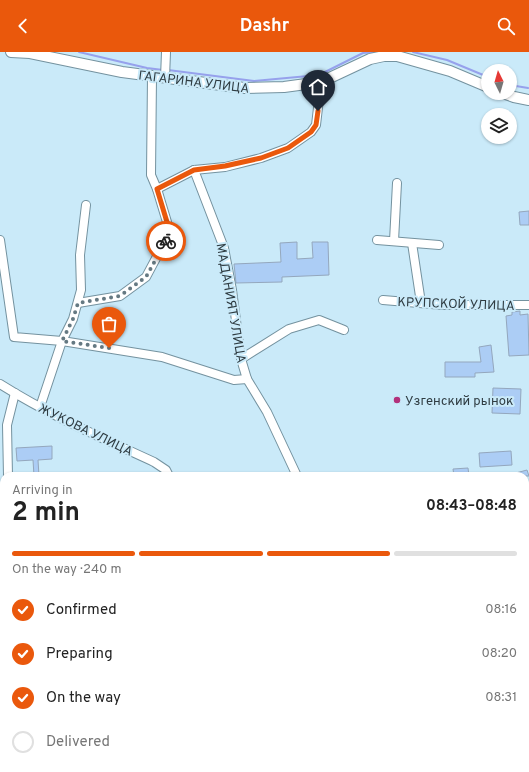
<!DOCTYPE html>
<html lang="en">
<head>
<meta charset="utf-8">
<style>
	body { margin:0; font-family:Overpass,sans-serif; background:#f6f6f6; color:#222; height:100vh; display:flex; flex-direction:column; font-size:15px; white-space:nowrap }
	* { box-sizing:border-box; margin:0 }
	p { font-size:13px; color:#767676 }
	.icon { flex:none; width:22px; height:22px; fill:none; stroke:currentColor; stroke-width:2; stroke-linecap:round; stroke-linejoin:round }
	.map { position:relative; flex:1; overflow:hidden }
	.sheet { position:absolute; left:0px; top:420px; width:529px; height:300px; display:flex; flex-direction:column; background:#fff; border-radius:12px 12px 0 0; box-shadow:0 1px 3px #0004 }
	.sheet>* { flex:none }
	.needle { width:26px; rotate:355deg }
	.controls { position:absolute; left:481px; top:12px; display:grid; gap:8px }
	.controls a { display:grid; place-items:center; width:36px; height:36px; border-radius:50%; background:#fff; box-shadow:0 1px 3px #0004; font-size:20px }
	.pin { position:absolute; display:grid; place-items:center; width:34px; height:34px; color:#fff; margin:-41px -17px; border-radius:50% 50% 50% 0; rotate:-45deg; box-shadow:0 0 4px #0007 }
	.pin .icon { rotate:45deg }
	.courier { position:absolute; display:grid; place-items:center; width:40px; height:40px; margin:-20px; border:3px solid #ea580c; border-radius:50%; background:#fff; color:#222; box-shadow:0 1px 5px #0007 }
	.overview em { font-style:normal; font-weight:700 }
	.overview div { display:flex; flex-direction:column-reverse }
	.overview { display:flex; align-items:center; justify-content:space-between; height:68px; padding:0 12px }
	h1 { font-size:26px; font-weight:700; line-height:30px }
	.bar { display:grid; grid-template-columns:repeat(4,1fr); gap:6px 4px; align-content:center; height:48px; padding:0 12px }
	.bar i { height:5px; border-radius:3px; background:#e0e0e0 }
	.bar .on { background:#ea580c }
	.bar p { grid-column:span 4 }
	ol { padding:0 12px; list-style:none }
	li { display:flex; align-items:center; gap:12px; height:44px }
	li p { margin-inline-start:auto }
	li .icon { padding:4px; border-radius:50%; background:#ea580c; color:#fff; stroke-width:4 }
	li:last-child { color:#767676 }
	li i { width:22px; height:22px; border:2px solid #e0e0e0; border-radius:50% }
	header { display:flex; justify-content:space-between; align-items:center; height:52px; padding:0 12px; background:#ea580c; color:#fff; font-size:18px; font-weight:700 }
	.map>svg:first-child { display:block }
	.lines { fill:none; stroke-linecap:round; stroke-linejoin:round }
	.stream { stroke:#96a1ec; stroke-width:2 }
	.building { fill:#accdf5; stroke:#94a7bd }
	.minor-casing { stroke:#74929f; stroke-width:10 }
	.tertiary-casing { stroke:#74929f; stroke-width:12 }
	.secondary-casing { stroke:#74929f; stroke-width:14 }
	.primary-casing { stroke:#44a3ae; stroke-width:15 }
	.minor { stroke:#fff; stroke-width:8 }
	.tertiary { stroke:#fff; stroke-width:10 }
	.secondary { stroke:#caf4f8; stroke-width:12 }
	.primary { stroke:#95e9f1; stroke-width:13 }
	.done { stroke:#657982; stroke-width:4; stroke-dasharray:0 7.2 }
	.route { stroke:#ea580c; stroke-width:5 }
	.poi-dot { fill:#b2317b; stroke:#caeaf9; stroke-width:1.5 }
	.labels { text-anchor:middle; stroke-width:4; stroke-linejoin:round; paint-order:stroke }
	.street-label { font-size:13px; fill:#2f3c42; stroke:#caeaf9 }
	.poi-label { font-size:13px; fill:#2f3c42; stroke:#caeaf9; text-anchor:start }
</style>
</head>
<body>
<header><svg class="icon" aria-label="back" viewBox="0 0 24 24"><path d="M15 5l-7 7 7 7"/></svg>Dashr<svg class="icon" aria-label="search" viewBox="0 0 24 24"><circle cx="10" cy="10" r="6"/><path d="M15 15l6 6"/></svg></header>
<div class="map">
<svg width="529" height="720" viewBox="0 0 529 720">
	<rect width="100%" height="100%" fill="#caeaf9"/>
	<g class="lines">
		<g class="stream">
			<polyline points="79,0 147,16 163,18"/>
			<polyline points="413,0 447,8 488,25"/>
			<polyline points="168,18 254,29 319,23 363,1 374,0"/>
			<polyline points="510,33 528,36"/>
		</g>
	</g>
	<g class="building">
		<polygon points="529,159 529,173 520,173 519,160"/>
		<polygon points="297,190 297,207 313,206 312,190 328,190 329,223 282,225 282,230 236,231 234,212 281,210 280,191"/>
		<polygon points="520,259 520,263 528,262 529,303 509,304 506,264 512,263 512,260"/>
		<polygon points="491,293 494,320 475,321 475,325 445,325 445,310 481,310 479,295"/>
		<polygon points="493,336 521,337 520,362 492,361"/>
		<polygon points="52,394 52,407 38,408 39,424 34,424 33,408 17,409 16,396"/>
		<polygon points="511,399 512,413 480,415 479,401"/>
		<polygon points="468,416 469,424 454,424 453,417"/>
		<polygon points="527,418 529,424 512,424 512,422"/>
	</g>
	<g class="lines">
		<defs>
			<g id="minor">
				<polyline points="165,26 166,0"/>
				<polyline points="194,118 224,196 232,238 241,307 247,327 267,360 297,424"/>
				<polyline points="157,137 194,118 225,115 261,106 288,96 311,80 316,73 321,30"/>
				<polyline points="0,188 14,285 62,289 162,305 234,328 247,327"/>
				<polyline points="377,188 439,193"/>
				<polyline points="394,189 397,131"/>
				<polyline points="412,191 421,251"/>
				<polyline points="383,248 443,253 529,253"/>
				<polyline points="78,251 120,244 146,225 170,180 157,137 151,123 152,24"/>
				<polyline points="241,307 289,277 319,268 344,278"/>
				<path d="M 0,332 C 49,363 102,386 154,410 L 166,418 L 169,424"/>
				<polyline points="40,355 62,289 73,267 81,238 80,203 86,153"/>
				<polyline points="8,424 7,373 15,341"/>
				<polyline points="0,469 4,467"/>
				<polyline points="0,587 4,589"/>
				<polyline points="525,706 529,702"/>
				<polyline points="82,716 82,720"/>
				<polyline points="245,720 250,720"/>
				<polyline points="513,720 516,716"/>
			</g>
			<g id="tertiary">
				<polyline points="11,0 30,1 122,20 244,36 284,35 321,30 370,7 384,4 397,4 450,19 488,35"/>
				<polyline points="503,41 514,45 529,48"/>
				<polyline points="0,672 4,671"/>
			</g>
			<polyline id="secondary" points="525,559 529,557"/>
			<g id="primary">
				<polyline points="525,468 529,466"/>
				<polyline points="441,716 441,720"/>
			</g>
		</defs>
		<use href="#minor" class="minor-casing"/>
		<use href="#tertiary" class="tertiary-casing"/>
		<use href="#secondary" class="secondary-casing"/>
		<use href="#primary" class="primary-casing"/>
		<use href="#minor" class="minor"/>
		<use href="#tertiary" class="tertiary"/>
		<use href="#secondary" class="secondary"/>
		<use href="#primary" class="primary"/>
	</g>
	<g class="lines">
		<polyline class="done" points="109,296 62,289 73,267 78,251 120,244 146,225 166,189"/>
		<polyline class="route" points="166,189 170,180 157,137 194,118 225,114 261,106 288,96 311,80 316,73 318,59"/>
	</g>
	<circle class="poi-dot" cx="397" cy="348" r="4"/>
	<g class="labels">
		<g class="street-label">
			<text transform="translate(194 29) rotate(7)" y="5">ГАГАРИНА УЛИЦА</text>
			<text transform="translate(232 251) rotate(80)" y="5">МАДАНИЯТ УЛИЦА</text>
			<text transform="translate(456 251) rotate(2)" y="5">КРУПСКОЙ УЛИЦА</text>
			<text transform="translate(86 377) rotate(26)" y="5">ЖУКОВА УЛИЦА</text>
		</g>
		<g class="poi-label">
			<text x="405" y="353">Узгенский рынок</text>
		</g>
	</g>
</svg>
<div class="controls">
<a><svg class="needle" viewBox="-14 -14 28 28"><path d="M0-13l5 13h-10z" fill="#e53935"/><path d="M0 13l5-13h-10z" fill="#767676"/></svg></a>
<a><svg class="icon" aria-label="layers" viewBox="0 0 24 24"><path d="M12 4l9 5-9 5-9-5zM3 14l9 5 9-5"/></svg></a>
</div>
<div class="pin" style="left:109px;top:296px;background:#ea580c"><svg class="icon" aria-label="bag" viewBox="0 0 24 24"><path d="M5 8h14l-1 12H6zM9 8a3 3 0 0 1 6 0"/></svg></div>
<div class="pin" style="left:318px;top:59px;background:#1f2937"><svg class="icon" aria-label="home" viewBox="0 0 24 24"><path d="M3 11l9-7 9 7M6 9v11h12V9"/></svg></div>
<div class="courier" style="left:166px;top:189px"><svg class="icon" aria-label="bike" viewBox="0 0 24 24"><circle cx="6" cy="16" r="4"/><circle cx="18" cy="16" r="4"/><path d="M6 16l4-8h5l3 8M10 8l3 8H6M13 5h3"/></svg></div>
<section class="sheet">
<div class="overview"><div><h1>2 min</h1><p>Arriving in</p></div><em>08:43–08:48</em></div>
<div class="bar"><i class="on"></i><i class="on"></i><i class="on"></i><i></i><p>On the way · 240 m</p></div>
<ol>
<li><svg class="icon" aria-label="check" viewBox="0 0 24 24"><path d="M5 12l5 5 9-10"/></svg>Confirmed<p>08:16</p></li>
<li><svg class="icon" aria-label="check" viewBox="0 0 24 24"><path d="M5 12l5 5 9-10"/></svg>Preparing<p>08:20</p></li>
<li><svg class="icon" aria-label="check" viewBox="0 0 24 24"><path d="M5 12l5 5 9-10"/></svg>On the way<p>08:31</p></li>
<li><i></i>Delivered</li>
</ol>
</section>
</div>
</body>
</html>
